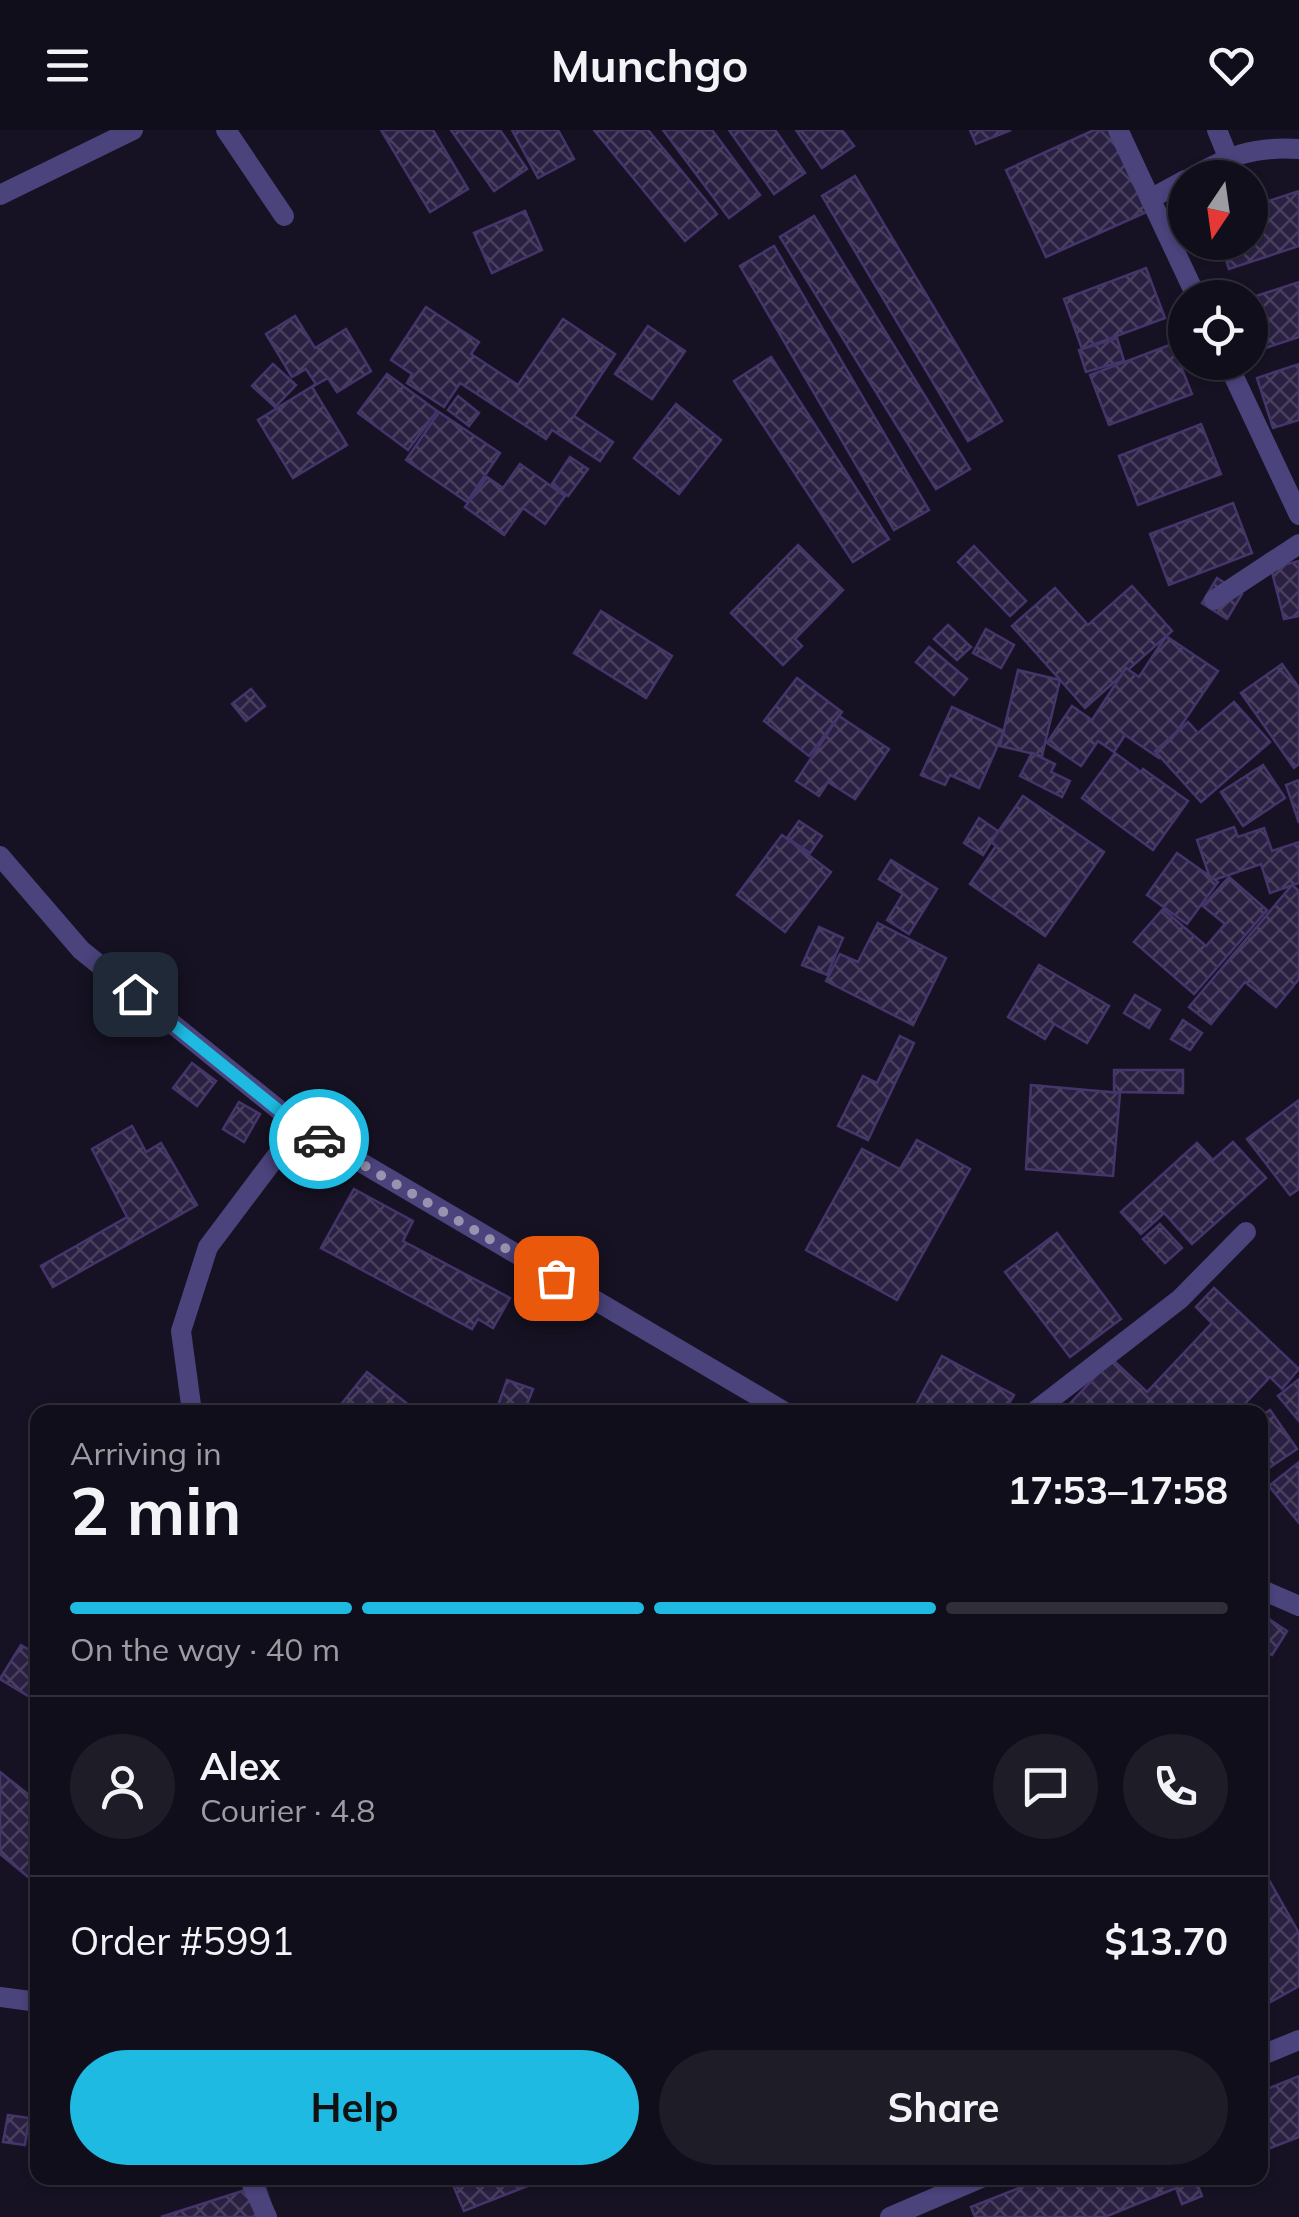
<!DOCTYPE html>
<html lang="en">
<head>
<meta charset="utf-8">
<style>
	body { margin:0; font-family:Mulish,sans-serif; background:#1e1c27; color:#f1f3f6; height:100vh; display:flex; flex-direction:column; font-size:38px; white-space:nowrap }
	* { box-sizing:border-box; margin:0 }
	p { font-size:32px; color:#9c9ca2 }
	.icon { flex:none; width:55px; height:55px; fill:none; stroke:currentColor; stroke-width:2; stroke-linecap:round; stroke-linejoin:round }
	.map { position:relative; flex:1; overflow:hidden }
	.side { position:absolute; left:30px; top:1275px; width:1238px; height:780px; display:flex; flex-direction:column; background:#100e1a; border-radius:20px; box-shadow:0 2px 8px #0004,0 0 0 2px #302e39 }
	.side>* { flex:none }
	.needle { width:65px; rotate:193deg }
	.fabs { position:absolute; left:1168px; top:30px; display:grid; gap:20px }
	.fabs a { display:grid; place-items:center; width:100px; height:100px; border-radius:50%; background:#100e1a; box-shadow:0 2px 8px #0004,0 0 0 2px #302e39; font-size:50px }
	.pin { position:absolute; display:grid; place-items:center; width:85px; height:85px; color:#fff; margin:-42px; border-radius:20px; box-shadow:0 5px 15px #0006 }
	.courier { position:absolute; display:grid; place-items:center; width:100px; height:100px; margin:-50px; border:8px solid #1ebae1; border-radius:50%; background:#fff; color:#222; box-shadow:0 2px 12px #0007 }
	.headline em { font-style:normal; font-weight:700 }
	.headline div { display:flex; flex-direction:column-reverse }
	.headline { display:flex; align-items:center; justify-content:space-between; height:170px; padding:0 40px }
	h1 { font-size:65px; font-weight:700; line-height:75px }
	.bar { display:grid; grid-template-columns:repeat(4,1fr); gap:15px 10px; align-content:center; height:120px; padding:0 40px }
	.bar i { height:12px; border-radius:8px; background:#302e39 }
	.bar .active { background:#1ebae1 }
	.bar p { grid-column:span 4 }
	.line { display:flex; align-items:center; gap:25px; padding:0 40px; border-top:2px solid #302e39 }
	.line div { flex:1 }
	.round { display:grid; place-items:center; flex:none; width:105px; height:105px; border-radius:52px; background:#1e1c27 }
	.action { display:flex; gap:20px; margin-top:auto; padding:20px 40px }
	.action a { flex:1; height:115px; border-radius:60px; background:#1ebae1; color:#111; font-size:40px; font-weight:700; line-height:115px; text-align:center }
	.action a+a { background:#1e1c27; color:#f1f3f6 }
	header { display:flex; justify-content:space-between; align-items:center; height:130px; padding:0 40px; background:#100e1a; font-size:45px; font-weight:700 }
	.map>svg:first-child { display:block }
	.building { fill:url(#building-cross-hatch); stroke:#45356b; stroke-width:2.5 }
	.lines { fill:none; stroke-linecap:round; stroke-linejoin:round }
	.service { stroke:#4a437c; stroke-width:20 }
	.minor { stroke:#4a437c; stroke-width:20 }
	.tertiary { stroke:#4a437c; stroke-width:20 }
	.done { stroke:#9993af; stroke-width:10; stroke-dasharray:0 18 }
	.route { stroke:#1ebae1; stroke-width:12 }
</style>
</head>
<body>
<header><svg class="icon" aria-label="menu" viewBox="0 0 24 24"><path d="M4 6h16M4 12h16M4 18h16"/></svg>Munchgo<svg class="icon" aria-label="heart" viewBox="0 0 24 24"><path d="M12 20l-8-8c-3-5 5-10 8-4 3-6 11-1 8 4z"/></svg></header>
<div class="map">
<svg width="1299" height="2087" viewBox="0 0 1299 2087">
	<defs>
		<pattern id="building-cross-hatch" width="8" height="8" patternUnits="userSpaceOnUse" patternTransform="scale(2.5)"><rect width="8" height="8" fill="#2a2042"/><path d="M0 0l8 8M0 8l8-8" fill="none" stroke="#49405e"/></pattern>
	</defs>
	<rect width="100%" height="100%" fill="#161223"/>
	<g class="building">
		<polygon points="381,0 433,0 468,59 430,82"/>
		<polygon points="451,0 500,0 527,39 494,61"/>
		<polygon points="512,0 558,0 574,29 538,48"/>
		<polygon points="594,0 648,0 717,84 685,111"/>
		<polygon points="663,0 712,0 760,65 729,88"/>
		<polygon points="729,0 775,0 805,43 774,64"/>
		<polygon points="796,0 842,0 854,16 822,38"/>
		<polygon points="970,0 1011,0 976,14"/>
		<polygon points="1094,0 1128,0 1162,75 1046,127 1006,40"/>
		<polygon points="855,46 1002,291 968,311 822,66"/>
		<polygon points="1299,61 1299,116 1229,139 1220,112 1250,112 1250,77"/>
		<polygon points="525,81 542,120 492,143 474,103"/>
		<polygon points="814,86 970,339 936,359 780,107"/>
		<polygon points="774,116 929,380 894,400 740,136"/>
		<polygon points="1146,138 1165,188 1082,219 1064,169"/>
		<polygon points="1299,152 1299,207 1250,223 1250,168"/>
		<polygon points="426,177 479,212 471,224 518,255 563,189 615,224 574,286 613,312 600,331 552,300 546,309 460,253 444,277 407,253 412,244 391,230"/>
		<polygon points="295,186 315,218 346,199 371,241 337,262 328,248 312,257 347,315 293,348 258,290 316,254 306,239 292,247 266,204"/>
		<polygon points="648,196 685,221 652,269 615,244"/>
		<polygon points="1117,208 1124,231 1086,242 1079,220"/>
		<polygon points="1172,214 1192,264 1109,295 1090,245"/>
		<polygon points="771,227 889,409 853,432 734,251"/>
		<polygon points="273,234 296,255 275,277 252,256"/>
		<polygon points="1299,234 1299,290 1273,298 1257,248"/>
		<polygon points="387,244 437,281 408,320 358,283"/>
		<polygon points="458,266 479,283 469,296 448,280"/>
		<polygon points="676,274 721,310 679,364 634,328"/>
		<polygon points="439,282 500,323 467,372 406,330"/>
		<polygon points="1201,294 1221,344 1138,375 1119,326"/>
		<polygon points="570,327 588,339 568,366 552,354"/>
		<polygon points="520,334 565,366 545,394 523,378 504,405 465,377 487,347 503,358"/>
		<polygon points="1233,373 1252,423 1169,455 1150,404"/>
		<polygon points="798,415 843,460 795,509 802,516 783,535 731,483"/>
		<polygon points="974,416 1026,471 1010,486 958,432"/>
		<polygon points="1299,431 1299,486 1284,489 1271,438"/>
		<polygon points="1217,448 1242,464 1227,489 1202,473"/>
		<polygon points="1132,456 1172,501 1085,578 1012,496 1055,458 1088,495"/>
		<polygon points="601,481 672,526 646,568 574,523"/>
		<polygon points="948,495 971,517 957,530 934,509"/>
		<polygon points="986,499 1014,515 1001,538 973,523"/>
		<polygon points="1166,506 1218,541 1159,628 1125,605 1114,622 1098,611 1081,636 1047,613 1072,576 1092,590 1126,538 1139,547"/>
		<polygon points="929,517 967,549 954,565 916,532"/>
		<polygon points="1282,534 1299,558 1299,634 1294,638 1241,563"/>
		<polygon points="1018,540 1060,550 1042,626 1000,616"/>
		<polygon points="797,548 842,582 809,626 764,591"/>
		<polygon points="251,559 265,576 246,591 232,574"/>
		<polygon points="1234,572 1270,612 1201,672 1155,621 1188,592 1198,603"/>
		<polygon points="952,577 1004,601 979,658 950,645 945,655 921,645"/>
		<polygon points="839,586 889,619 855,669 828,652 819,666 796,651"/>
		<polygon points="1032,623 1055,634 1051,642 1070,651 1062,667 1020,646"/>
		<polygon points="1115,623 1141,642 1143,639 1188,671 1153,720 1082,668"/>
		<polygon points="1263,635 1285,668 1243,696 1221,662"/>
		<polygon points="1299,650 1299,693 1286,655"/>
		<polygon points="1023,666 1104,722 1045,806 970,754 996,716 991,712"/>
		<polygon points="979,688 998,701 983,725 964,713"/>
		<polygon points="799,691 822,706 810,723 787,708"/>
		<polygon points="1234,697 1238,707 1264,698 1272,721 1299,712 1299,753 1270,763 1261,734 1211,751 1197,710"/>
		<polygon points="782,705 831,742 785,802 737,765"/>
		<polygon points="1177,723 1218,752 1187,794 1147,765"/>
		<polygon points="891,730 937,759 909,804 887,790 903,764 879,749"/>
		<polygon points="1229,747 1267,780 1194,864 1134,812 1163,779 1206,816 1225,794 1203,776"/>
		<polygon points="1292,755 1299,761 1299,849 1276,877 1245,852 1211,894 1189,877"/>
		<polygon points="878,793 946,828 913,895 826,851 840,824 858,832"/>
		<polygon points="819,797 843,808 827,845 802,835"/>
		<polygon points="1039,835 1109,876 1087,913 1054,894 1045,909 1008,887"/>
		<polygon points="1135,865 1160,880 1149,898 1124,883"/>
		<polygon points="1183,890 1202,903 1190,920 1171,909"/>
		<polygon points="900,906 914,913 868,1010 838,996 863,946 877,953"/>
		<polygon points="192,933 216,951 197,976 173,958"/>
		<polygon points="1114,940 1183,940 1183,963 1114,962"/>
		<polygon points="1031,955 1120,963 1113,1046 1026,1039"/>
		<polygon points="1299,970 1299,1059 1290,1065 1247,1009"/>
		<polygon points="239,972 260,984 244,1012 223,999"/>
		<polygon points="132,996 146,1022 161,1013 197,1075 53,1157 41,1136 127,1087 92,1019"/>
		<polygon points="917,1010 970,1039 897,1170 806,1120 862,1019 900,1039"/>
		<polygon points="1233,1012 1266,1048 1192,1114 1164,1083 1141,1104 1121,1082 1197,1013 1213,1030"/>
		<polygon points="354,1059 413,1091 403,1111 510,1168 493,1198 478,1189 472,1199 321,1118"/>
		<polygon points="1160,1094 1182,1118 1165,1133 1143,1109"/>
		<polygon points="1057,1103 1121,1189 1070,1227 1005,1142"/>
		<polygon points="1214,1158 1299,1239 1282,1259 1270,1247 1237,1282 1217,1282 1208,1275 1201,1282 1062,1282 1112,1229 1147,1262 1212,1193 1196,1177"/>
		<polygon points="942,1226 1014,1265 1004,1282 934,1282 917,1273"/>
		<polygon points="367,1242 410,1276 405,1282 335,1282"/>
		<polygon points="1299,1249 1299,1291 1278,1266"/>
		<polygon points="507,1250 533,1259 524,1282 496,1281"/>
		<polygon points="1270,1280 1297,1319 1260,1344 1260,1287"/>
		<polygon points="1299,1332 1299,1393 1269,1356"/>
		<polygon points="1260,1483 1287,1501 1272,1525 1260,1517"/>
		<polygon points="21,1515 38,1525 38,1572 0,1549"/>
		<polygon points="0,1642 38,1672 38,1755 0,1724"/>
		<polygon points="1260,1734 1299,1803 1299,1856 1260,1878"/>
		<polygon points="1299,1946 1299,2007 1260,2022 1260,1962"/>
		<polygon points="8,1985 29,1988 25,2015 3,2012"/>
		<polygon points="450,2048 548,2048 464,2081"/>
		<polygon points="1044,2048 1196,2048 1195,2048 1202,2066 1182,2074 1176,2058 1105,2087 975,2087 971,2077"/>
		<polygon points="264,2054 275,2087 161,2087"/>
	</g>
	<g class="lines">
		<g class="service">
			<polyline points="0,1867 38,1872"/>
			<polyline points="1260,1926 1299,1910"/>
			<polyline points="890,2087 981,2048"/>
		</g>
		<g class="minor">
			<polyline points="226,0 284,86"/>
			<polyline points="1118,0 1197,168"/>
			<polyline points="1217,0 1228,27"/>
			<path d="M 1190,48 C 1229,26 1253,16 1299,19"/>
			<polyline points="0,65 133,0"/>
			<polyline points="1150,69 1185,50"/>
			<polyline points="1227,232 1299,385"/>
			<polyline points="1214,470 1299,414"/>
			<polyline points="192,1282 181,1201 208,1117 299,996"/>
			<polyline points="1034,1282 1180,1169 1246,1102"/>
			<polyline points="249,2048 267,2087"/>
		</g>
		<g class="tertiary">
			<polyline points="0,726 81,820 299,996 785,1282"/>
			<polyline points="1260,1459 1299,1476"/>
		</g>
	</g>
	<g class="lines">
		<polyline class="done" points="319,1009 556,1148"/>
		<polyline class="route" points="135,864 298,996 319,1009"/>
	</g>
</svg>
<div class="fabs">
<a><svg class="needle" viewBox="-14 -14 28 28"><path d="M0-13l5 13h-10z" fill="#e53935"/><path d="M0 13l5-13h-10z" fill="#9c9ca2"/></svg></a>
<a><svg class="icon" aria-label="locate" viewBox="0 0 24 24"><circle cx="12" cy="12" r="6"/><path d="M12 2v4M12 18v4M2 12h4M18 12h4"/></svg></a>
</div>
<div class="pin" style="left:556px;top:1148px;background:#ea580c"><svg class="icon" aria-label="bag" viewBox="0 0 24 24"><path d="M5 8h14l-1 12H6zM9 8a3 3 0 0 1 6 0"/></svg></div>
<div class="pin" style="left:135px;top:864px;background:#1f2937"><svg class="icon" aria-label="home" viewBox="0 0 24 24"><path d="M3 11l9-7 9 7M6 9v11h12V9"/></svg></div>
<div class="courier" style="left:319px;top:1009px"><svg class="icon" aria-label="car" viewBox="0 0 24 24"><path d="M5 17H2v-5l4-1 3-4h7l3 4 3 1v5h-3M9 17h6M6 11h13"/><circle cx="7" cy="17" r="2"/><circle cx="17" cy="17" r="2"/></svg></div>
<section class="side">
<div class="headline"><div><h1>2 min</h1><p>Arriving in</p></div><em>17:53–17:58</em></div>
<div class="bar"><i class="active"></i><i class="active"></i><i class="active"></i><i></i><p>On the way · 40 m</p></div>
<div class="line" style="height:180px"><a class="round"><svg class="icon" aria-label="person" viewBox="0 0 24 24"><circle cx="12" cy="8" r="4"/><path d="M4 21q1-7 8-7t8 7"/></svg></a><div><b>Alex</b><p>Courier · 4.8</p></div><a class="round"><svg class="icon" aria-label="chat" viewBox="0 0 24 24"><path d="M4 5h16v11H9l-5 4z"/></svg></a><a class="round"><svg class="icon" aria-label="phone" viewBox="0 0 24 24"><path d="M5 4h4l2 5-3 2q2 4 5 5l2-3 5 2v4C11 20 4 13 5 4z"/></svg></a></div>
<div class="line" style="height:130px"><div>Order #5991</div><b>$13.70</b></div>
<div class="action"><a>Help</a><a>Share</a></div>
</section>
</div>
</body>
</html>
